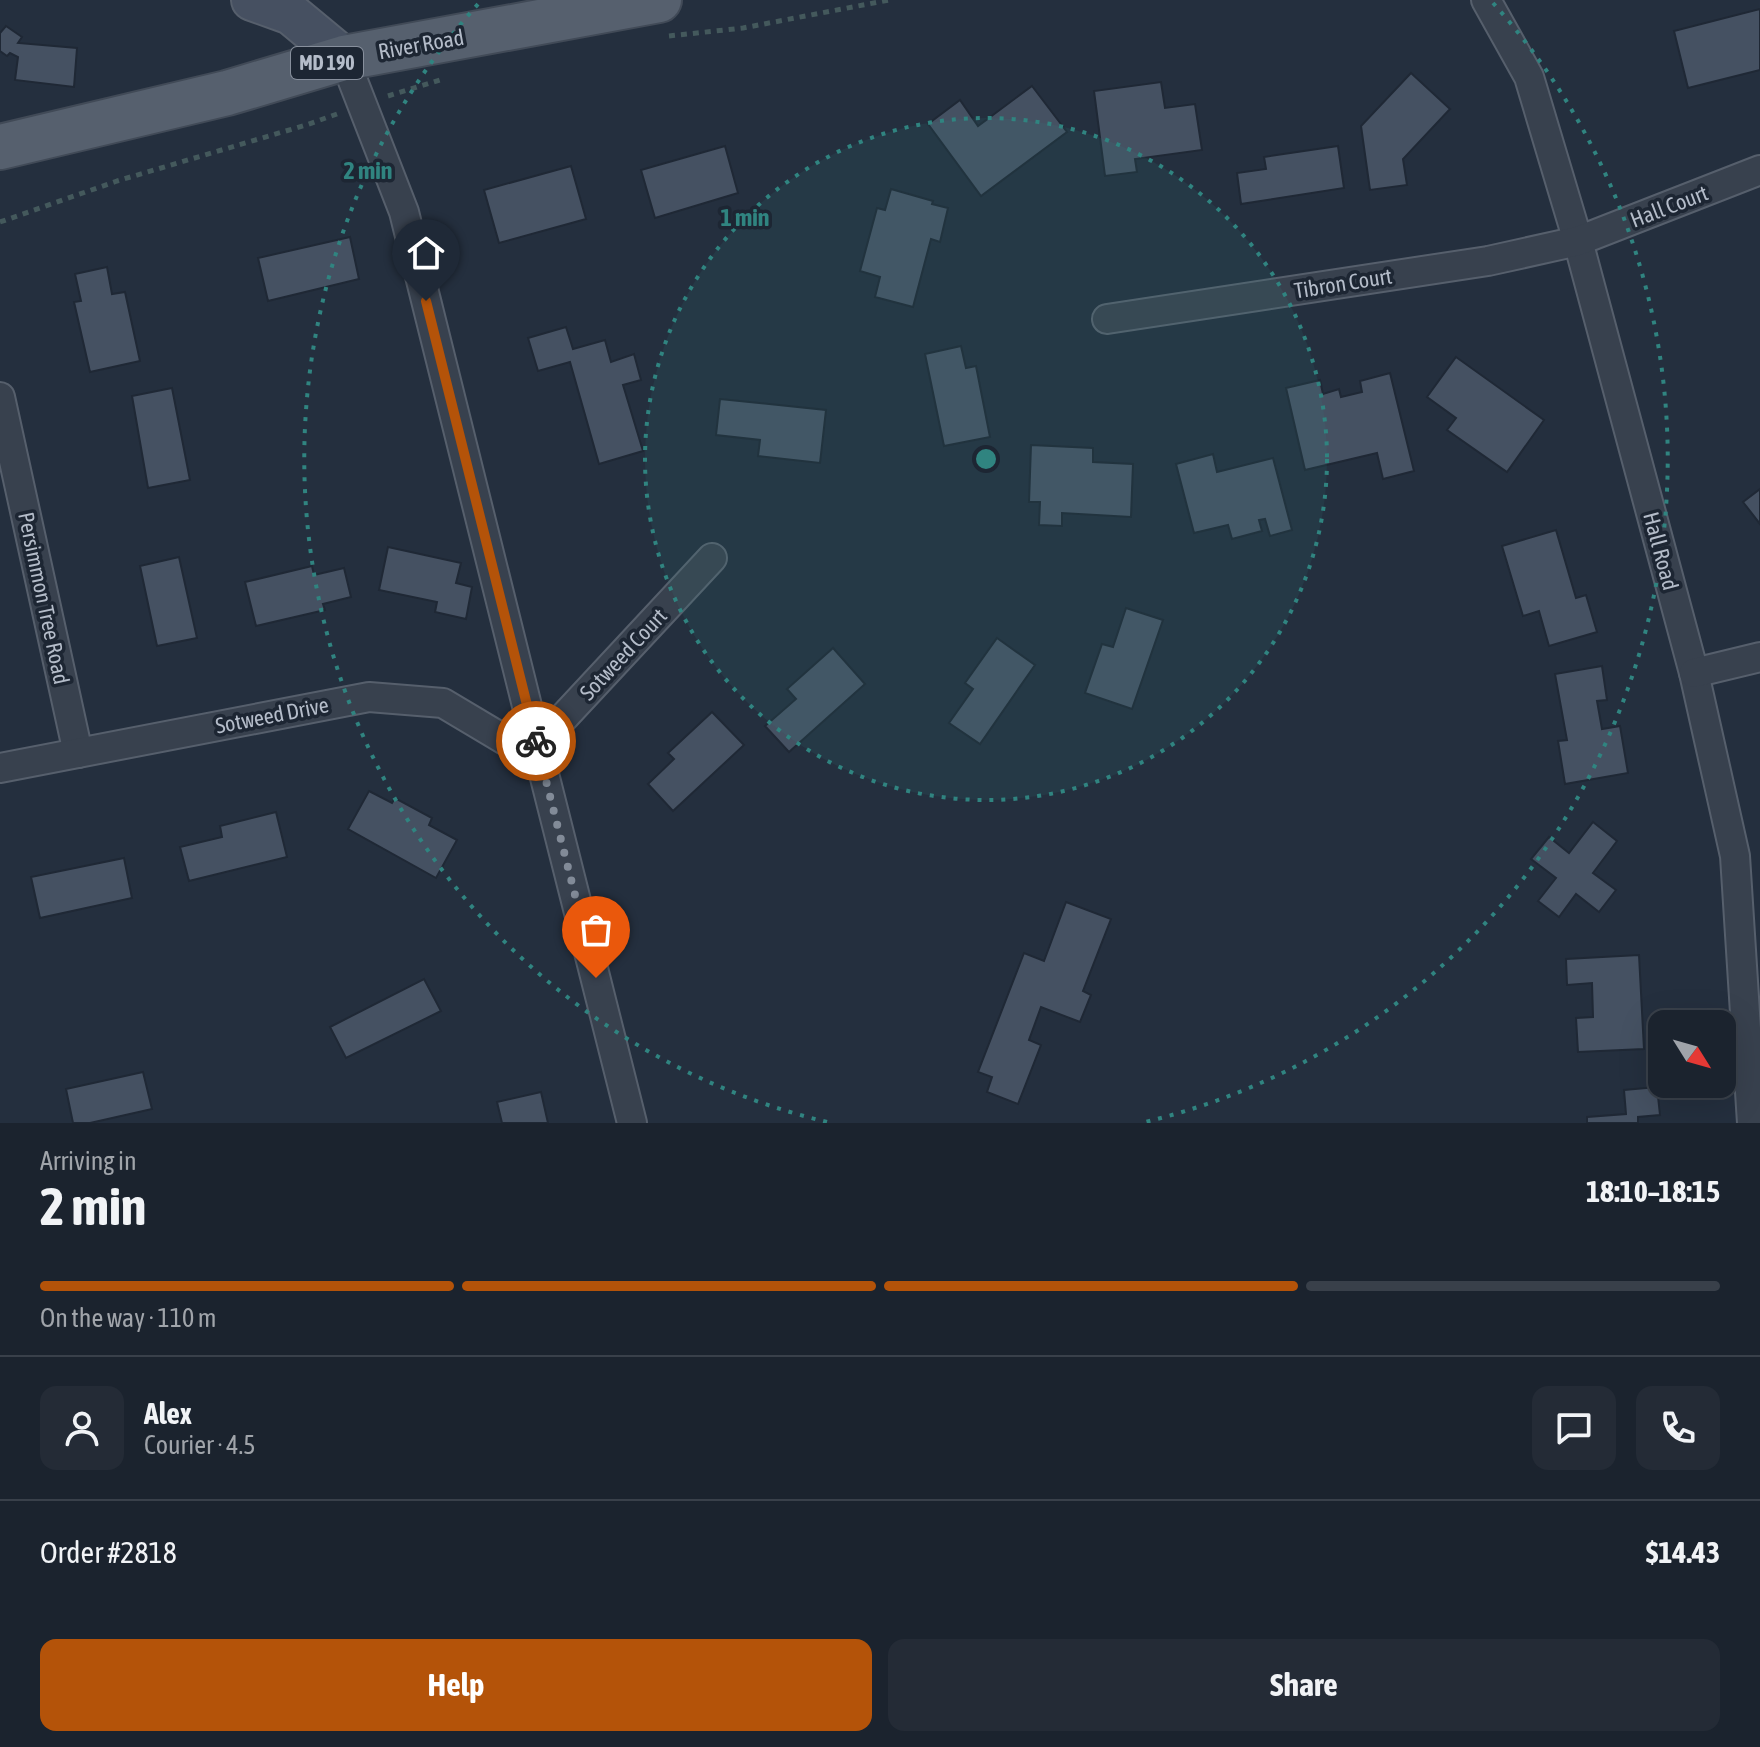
<!DOCTYPE html>
<html lang="en">
<head>
<meta charset="utf-8">
<style>
	body { margin:0; font-family:"Asap Condensed",sans-serif; background:#242b36; color:#f1f3f6; height:100vh; display:flex; flex-direction:column; font-size:30px; white-space:nowrap }
	* { box-sizing:border-box; margin:0 }
	p { font-size:26px; color:#a0a4aa }
	.icon { flex:none; width:44px; height:44px; fill:none; stroke:currentColor; stroke-width:2; stroke-linecap:round; stroke-linejoin:round }
	.map { position:relative; height:1123px; overflow:hidden }
	.sheet { display:flex; flex-direction:column; background:#1b232e; flex:1 }
	.sheet>* { flex:none }
	.needle { width:52px; rotate:127deg }
	.controls { position:absolute; left:1648px; top:1010px; display:grid; gap:16px }
	.controls a { display:grid; place-items:center; width:88px; height:88px; border-radius:16px; background:#1b232e; box-shadow:0 8px 32px #0002,0 0 0 2px #39404a; font-size:40px }
	.pin { position:absolute; display:grid; place-items:center; width:68px; height:68px; color:#fff; margin:-82px -34px; border-radius:50% 50% 50% 0; rotate:-45deg; box-shadow:0 0 8px #0007 }
	.pin .icon { rotate:45deg }
	.courier { position:absolute; display:grid; place-items:center; width:80px; height:80px; margin:-40px; border:6px solid #b45309; border-radius:50%; background:#fff; color:#222; box-shadow:0 2px 10px #0007 }
	.head em { font-style:normal; font-weight:700 }
	.head div { display:flex; flex-direction:column-reverse }
	.head { display:flex; align-items:center; justify-content:space-between; height:136px; padding:0 40px }
	h1 { font-size:52px; font-weight:700; line-height:60px }
	.bar { display:grid; grid-template-columns:repeat(4,1fr); gap:12px 8px; align-content:center; height:96px; padding:0 40px }
	.bar i { height:10px; border-radius:6px; background:#39404a }
	.bar .selected { background:#b45309 }
	.bar p { grid-column:span 4 }
	.line { display:flex; align-items:center; gap:20px; padding:0 40px; border-top:2px solid #39404a }
	.line div { flex:1 }
	.round { display:grid; place-items:center; flex:none; width:84px; height:84px; border-radius:16px; background:#242b36 }
	.action { display:flex; gap:16px; margin-top:auto; padding:16px 40px }
	.action a { flex:1; height:92px; border-radius:16px; background:#b45309; color:#fff; font-size:32px; font-weight:700; line-height:92px; text-align:center }
	.action a+a { background:#242b36; color:#f1f3f6 }
	.map>svg:first-child { display:block }
	.building { fill:#455162; stroke:#1f2835; stroke-width:2 }
	.lines { fill:none; stroke-linecap:round; stroke-linejoin:round }
	.minor-casing { stroke:#565f6c; stroke-width:32 }
	.secondary-casing { stroke:#565f6c; stroke-width:44 }
	.primary-casing { stroke:#414a57; stroke-width:48 }
	.path { stroke:#44595c; stroke-width:5; stroke-dasharray:6 6; stroke-linecap:butt }
	.minor { stroke:#38414e; stroke-width:28 }
	.secondary { stroke:#465061; stroke-width:40 }
	.primary { stroke:#56606e; stroke-width:44 }
	.done { stroke:#828b98; stroke-width:8; stroke-dasharray:0 14.4 }
	.route { stroke:#b45309; stroke-width:10 }
	.ring { fill:none; stroke:#308480; stroke-width:4; stroke-dasharray:4 8 }
	.labels { text-anchor:middle; stroke-width:7; stroke-linejoin:round; paint-order:stroke }
	.shield { fill:#1d2633; stroke:#878f9c; stroke-width:2 }
	.shield-label { font-size:20px; font-weight:bold; fill:#b4bcc9 }
	.street-label { font-size:22px; fill:#b4bcc9; stroke:#1d2633 }
	.centre { fill:#308480; stroke:#1d2633; stroke-width:4 }
	.ring-label { font-size:24px; text-anchor:middle; font-weight:bold; fill:#308480; stroke:#1d2633; stroke-width:7; stroke-linejoin:round; paint-order:stroke }
</style>
</head>
<body>
<div class="map">
<svg width="1760" height="1123" viewBox="0 0 1760 1123">
	<rect width="100%" height="100%" fill="#242f3e"/>
	<g class="building">
		<polygon points="1760,9 1760,70 1688,88 1674,31"/>
		<polygon points="6,26 22,37 18,43 77,48 74,87 15,80 18,57 10,53 7,56 0,51 0,33"/>
		<polygon points="1411,73 1450,109 1403,159 1407,185 1370,190 1361,126"/>
		<polygon points="1161,82 1165,108 1195,104 1202,150 1135,159 1137,172 1105,176 1094,91"/>
		<polygon points="1032,86 1067,132 981,196 928,124 960,100 978,126"/>
		<polygon points="725,146 738,193 655,218 641,170"/>
		<polygon points="1338,146 1344,188 1241,204 1237,173 1266,169 1264,157"/>
		<polygon points="571,166 586,219 499,243 484,190"/>
		<polygon points="891,189 933,201 932,204 948,208 940,242 931,239 913,307 875,297 880,277 860,271 877,208 885,210"/>
		<polygon points="350,237 359,279 268,301 258,258"/>
		<polygon points="107,267 112,294 125,292 140,361 90,372 74,302 81,301 75,274"/>
		<polygon points="566,327 573,349 605,340 611,362 634,354 641,380 623,385 643,451 599,464 570,362 538,371 528,338"/>
		<polygon points="961,346 966,368 976,366 990,437 944,446 925,354"/>
		<polygon points="1456,357 1544,420 1507,472 1447,430 1456,418 1427,397"/>
		<polygon points="1390,373 1414,471 1383,479 1377,453 1305,470 1286,388 1320,380 1323,394 1339,389 1341,397 1362,392 1360,381"/>
		<polygon points="172,388 190,480 148,488 132,396"/>
		<polygon points="720,399 826,410 820,463 758,456 760,440 716,435"/>
		<polygon points="1031,445 1093,448 1093,462 1133,464 1131,517 1062,513 1062,526 1039,525 1040,502 1029,502"/>
		<polygon points="1213,454 1217,472 1273,458 1292,530 1270,536 1265,519 1259,520 1262,531 1232,539 1228,525 1194,533 1176,464"/>
		<polygon points="1760,489 1760,524 1743,502"/>
		<polygon points="1556,530 1576,598 1586,595 1597,632 1549,646 1539,611 1523,616 1502,546"/>
		<polygon points="388,547 461,563 456,583 472,587 466,619 435,612 437,602 379,590"/>
		<polygon points="179,557 197,638 157,646 140,566"/>
		<polygon points="312,566 314,575 344,568 351,597 323,604 325,610 256,626 245,582"/>
		<polygon points="1126,608 1163,620 1132,709 1085,693 1102,644 1113,647"/>
		<polygon points="997,638 1035,665 980,744 949,723 973,689 965,683"/>
		<polygon points="833,648 865,684 789,752 765,726 796,699 787,689"/>
		<polygon points="1602,666 1607,700 1597,701 1602,729 1620,726 1628,773 1565,784 1558,741 1567,740 1555,674"/>
		<polygon points="712,712 744,745 673,811 648,784 674,759 668,753"/>
		<polygon points="369,791 392,803 395,798 432,818 429,825 457,840 436,878 348,829"/>
		<polygon points="276,812 287,857 189,881 180,847 222,837 220,826"/>
		<polygon points="1593,822 1617,841 1593,873 1616,890 1599,912 1576,894 1559,917 1538,901 1556,878 1531,859 1549,837 1569,853"/>
		<polygon points="124,858 132,898 40,918 31,877"/>
		<polygon points="1066,902 1111,919 1083,991 1091,995 1080,1022 1041,1007 1029,1040 1041,1045 1018,1104 987,1092 992,1077 978,1072 1024,953 1044,961"/>
		<polygon points="1639,955 1644,1049 1578,1052 1576,1018 1593,1017 1592,983 1567,985 1566,959"/>
		<polygon points="424,979 441,1011 346,1058 330,1027"/>
		<polygon points="143,1072 152,1109 90,1123 73,1123 66,1089"/>
		<polygon points="1657,1087 1660,1115 1638,1117 1638,1123 1587,1123 1587,1117 1626,1114 1624,1090"/>
		<polygon points="541,1092 548,1123 502,1123 497,1102"/>
	</g>
	<g class="lines">
		<defs>
			<g id="minor">
				<polyline points="1486,0 1529,77 1578,241 1694,673 1735,856 1752,1123"/>
				<polyline points="1107,319 1488,261 1578,241 1760,170"/>
				<polyline points="0,397 78,753"/>
				<polyline points="1694,673 1760,657"/>
				<polyline points="0,768 369,697 443,703 505,740 537,746 404,212 344,58"/>
				<polyline points="632,1123 537,746 712,558"/>
			</g>
			<polyline id="secondary" points="252,0 291,14 344,58"/>
			<polyline id="primary" points="0,147 227,93 344,58 659,0"/>
		</defs>
		<use href="#minor" class="minor-casing"/>
		<use href="#secondary" class="secondary-casing"/>
		<use href="#primary" class="primary-casing"/>
		<g class="path">
			<polyline points="669,36 743,28 889,0"/>
			<polyline points="388,96 440,80"/>
			<polyline points="0,222 117,181 306,125 337,114"/>
		</g>
		<use href="#minor" class="minor"/>
		<use href="#secondary" class="secondary"/>
		<use href="#primary" class="primary"/>
	</g>
	<g class="lines">
		<polyline class="done" points="536,741 596,978"/>
		<polyline class="route" points="426,301 536,741"/>
	</g>
	<circle cx="986" cy="459" r="341" fill="#308480" fill-opacity=".12"/>
	<g class="ring">
		<circle cx="986" cy="459" r="341"/>
		<path d="M827 1122A682 682 0 0 1 479 3M1493 3A682 682 0 0 1 1145 1122"/>
	</g>
	<g class="labels">
		<rect class="shield" x="291" y="47" width="72" height="32" rx="6"/>
		<g class="shield-label">
			<text x="327" y="70">MD 190</text>
		</g>
		<g class="street-label">
			<text transform="translate(421 44) rotate(-10)" y="8">River Road</text>
			<text transform="translate(1669 206) rotate(-21)" y="8">Hall Court</text>
			<text transform="translate(1343 283) rotate(-9)" y="8">Tibron Court</text>
			<text transform="translate(1661 551) rotate(75)" y="8">Hall Road</text>
			<text transform="translate(44 598) rotate(78)" y="8">Persimmon Tree Road</text>
			<text transform="translate(623 654) rotate(-47)" y="8">Sotweed Court</text>
			<text transform="translate(272 715) rotate(-11)" y="8">Sotweed Drive</text>
		</g>
	</g>
	<circle cx="986" cy="459" r="12" class="centre"/>
	<g class="ring-label">
		<text x="368" y="179">2 min</text>
		<text x="745" y="226">1 min</text>
	</g>
</svg>
<div class="controls">
<a><svg class="needle" viewBox="-14 -14 28 28"><path d="M0-13l5 13h-10z" fill="#e53935"/><path d="M0 13l5-13h-10z" fill="#a0a4aa"/></svg></a>
</div>
<div class="pin" style="left:596px;top:978px;background:#ea580c"><svg class="icon" aria-label="bag" viewBox="0 0 24 24"><path d="M5 8h14l-1 12H6zM9 8a3 3 0 0 1 6 0"/></svg></div>
<div class="pin" style="left:426px;top:301px;background:#1f2937"><svg class="icon" aria-label="home" viewBox="0 0 24 24"><path d="M3 11l9-7 9 7M6 9v11h12V9"/></svg></div>
<div class="courier" style="left:536px;top:741px"><svg class="icon" aria-label="bike" viewBox="0 0 24 24"><circle cx="6" cy="16" r="4"/><circle cx="18" cy="16" r="4"/><path d="M6 16l4-8h5l3 8M10 8l3 8H6M13 5h3"/></svg></div>
</div>
<section class="sheet">
<div class="head"><div><h1>2 min</h1><p>Arriving in</p></div><em>18:10–18:15</em></div>
<div class="bar"><i class="selected"></i><i class="selected"></i><i class="selected"></i><i></i><p>On the way · 110 m</p></div>
<div class="line" style="height:144px"><a class="round"><svg class="icon" aria-label="person" viewBox="0 0 24 24"><circle cx="12" cy="8" r="4"/><path d="M4 21q1-7 8-7t8 7"/></svg></a><div><b>Alex</b><p>Courier · 4.5</p></div><a class="round"><svg class="icon" aria-label="chat" viewBox="0 0 24 24"><path d="M4 5h16v11H9l-5 4z"/></svg></a><a class="round"><svg class="icon" aria-label="phone" viewBox="0 0 24 24"><path d="M5 4h4l2 5-3 2q2 4 5 5l2-3 5 2v4C11 20 4 13 5 4z"/></svg></a></div>
<div class="line" style="height:104px"><div>Order #2818</div><b>$14.43</b></div>
<div class="action"><a>Help</a><a>Share</a></div>
</section>
</body>
</html>
